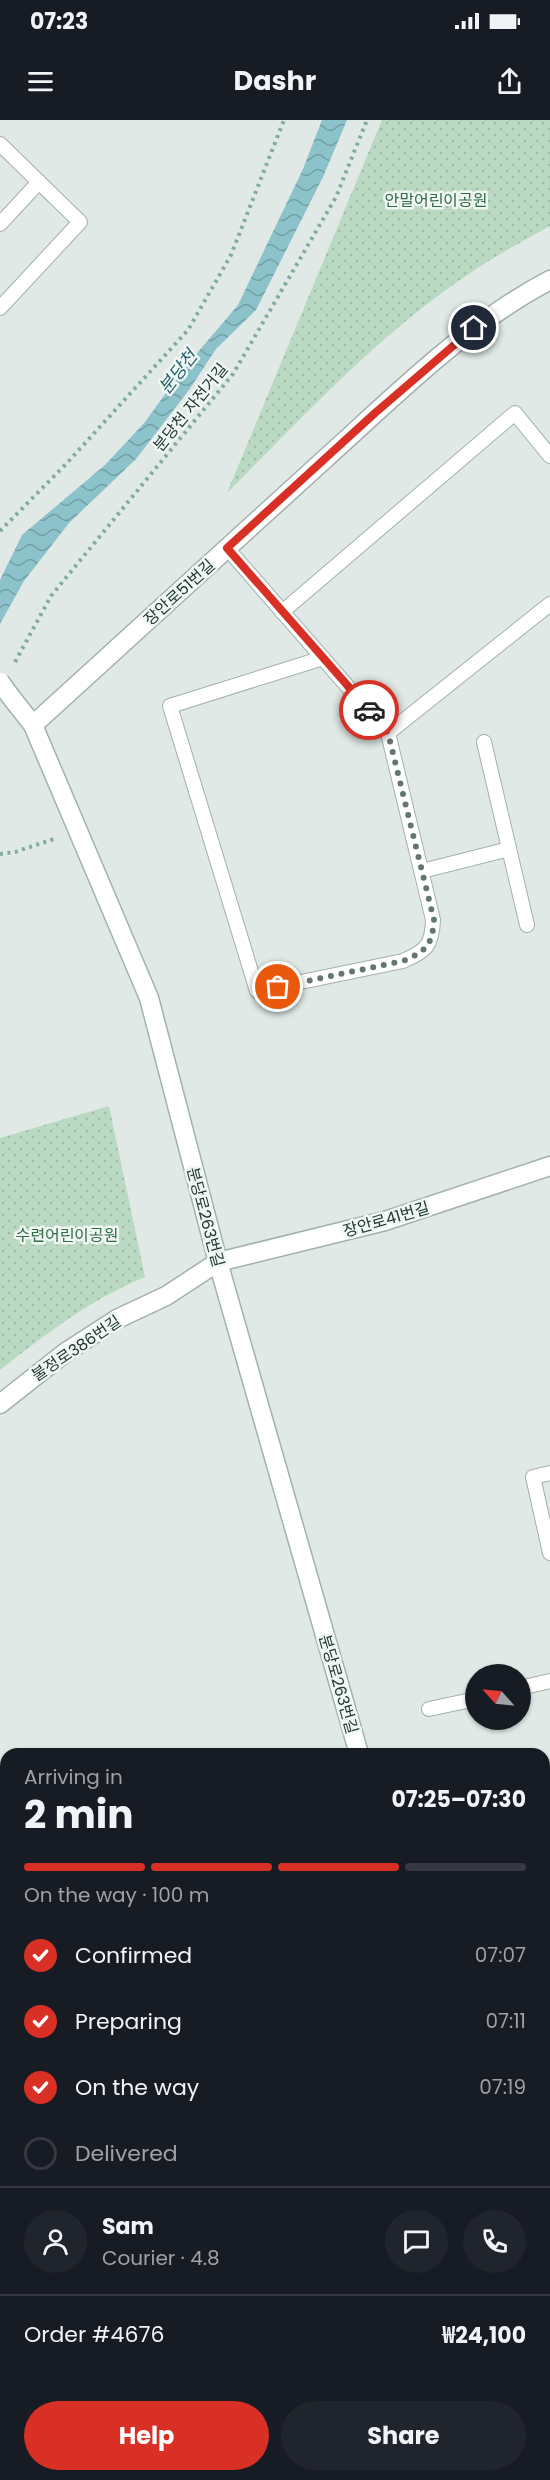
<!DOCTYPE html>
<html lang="en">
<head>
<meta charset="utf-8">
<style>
	body { margin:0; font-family:Poppins,"Noto Sans KR",sans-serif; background:#20242c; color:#f1f3f6; height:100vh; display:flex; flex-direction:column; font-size:22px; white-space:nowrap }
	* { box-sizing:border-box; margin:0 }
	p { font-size:20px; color:#9ea1a6 }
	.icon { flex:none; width:33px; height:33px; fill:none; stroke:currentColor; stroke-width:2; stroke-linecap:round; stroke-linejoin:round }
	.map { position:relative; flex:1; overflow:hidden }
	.details { position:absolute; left:0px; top:1628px; width:550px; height:734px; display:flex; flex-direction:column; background:#171b24; border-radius:18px 18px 0 0; box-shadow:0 2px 4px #0004 }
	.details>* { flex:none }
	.needle { width:39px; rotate:297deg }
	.buttons { position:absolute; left:465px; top:1544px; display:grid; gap:12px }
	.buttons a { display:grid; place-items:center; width:66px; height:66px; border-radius:50%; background:#171b24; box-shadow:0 2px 4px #0004; font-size:30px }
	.pin { position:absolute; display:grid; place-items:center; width:51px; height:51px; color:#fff; margin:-26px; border:3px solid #fff; border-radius:50%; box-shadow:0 2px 6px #0007 }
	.courier { position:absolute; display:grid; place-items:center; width:60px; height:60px; margin:-30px; border:4px solid #d93025; border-radius:50%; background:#fff; color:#222; box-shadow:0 2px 8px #0007 }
	.head em { font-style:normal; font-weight:700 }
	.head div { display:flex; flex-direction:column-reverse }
	.head { display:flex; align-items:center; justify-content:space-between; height:102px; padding:0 24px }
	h1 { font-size:39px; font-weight:700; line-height:45px }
	.bar { display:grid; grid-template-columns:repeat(4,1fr); gap:9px 6px; align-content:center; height:72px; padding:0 24px }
	.bar i { height:8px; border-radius:4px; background:#363941 }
	.bar .current { background:#d93025 }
	.bar p { grid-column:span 4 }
	.line { display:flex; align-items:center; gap:15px; padding:0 24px; border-top:2px solid #363941 }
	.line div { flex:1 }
	.round { display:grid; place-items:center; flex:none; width:63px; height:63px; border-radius:32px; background:#20242c }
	ol { padding:0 24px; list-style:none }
	li { display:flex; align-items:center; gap:18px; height:66px }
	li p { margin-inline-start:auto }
	li .icon { padding:6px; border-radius:50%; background:#d93025; color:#fff; stroke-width:4 }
	li:last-child { color:#9ea1a6 }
	li i { width:33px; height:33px; border:3px solid #363941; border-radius:50% }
	.button { display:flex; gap:12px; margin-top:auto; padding:12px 24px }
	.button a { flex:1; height:69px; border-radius:36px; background:#d93025; color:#fff; font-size:24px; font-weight:700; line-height:69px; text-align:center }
	.button a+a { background:#20242c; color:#f1f3f6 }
	.status { display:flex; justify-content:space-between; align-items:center; height:42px; padding:0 30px; background:#171b24; direction:ltr }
	.status svg { height:16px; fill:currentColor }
	header { display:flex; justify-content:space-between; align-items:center; height:78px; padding:0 24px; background:#171b24; font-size:27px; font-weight:700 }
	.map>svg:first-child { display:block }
	.green { fill:url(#green-dots) }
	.water { fill:url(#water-waves) }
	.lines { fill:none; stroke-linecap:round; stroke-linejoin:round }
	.lane-casing { stroke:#a3b0ac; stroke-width:16 }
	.street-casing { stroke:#a3b0ac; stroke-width:21 }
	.secondary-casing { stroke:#a0b4ac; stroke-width:21 }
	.path { stroke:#83ab9d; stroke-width:4; stroke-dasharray:3 4.5; stroke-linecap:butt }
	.lane { stroke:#fff; stroke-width:14 }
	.street { stroke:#fff; stroke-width:18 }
	.secondary { stroke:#fff; stroke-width:18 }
	.secondary-bridge-casing { stroke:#a0b4ac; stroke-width:21; stroke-linecap:butt }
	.secondary-bridge { stroke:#fff; stroke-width:18 }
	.done { stroke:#647671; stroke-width:6; stroke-dasharray:0 10.8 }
	.route { stroke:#d93025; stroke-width:8 }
	.labels { text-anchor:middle; stroke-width:5; stroke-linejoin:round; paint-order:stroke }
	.park-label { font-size:16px; fill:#306c45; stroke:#f0f6f3 }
	.street-label { font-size:16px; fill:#223832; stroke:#f0f6f3 }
	.water-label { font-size:18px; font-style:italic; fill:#21646f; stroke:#f0f6f3 }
</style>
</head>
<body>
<div class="status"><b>07:23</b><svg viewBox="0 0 49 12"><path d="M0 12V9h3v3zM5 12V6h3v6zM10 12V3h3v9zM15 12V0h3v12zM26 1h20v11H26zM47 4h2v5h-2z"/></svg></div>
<header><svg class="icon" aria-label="menu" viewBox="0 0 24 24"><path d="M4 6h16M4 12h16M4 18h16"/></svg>Dashr<svg class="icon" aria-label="share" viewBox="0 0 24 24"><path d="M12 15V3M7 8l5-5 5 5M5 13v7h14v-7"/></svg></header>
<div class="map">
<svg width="550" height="2360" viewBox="0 0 550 2360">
	<defs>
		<pattern id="green-dots" width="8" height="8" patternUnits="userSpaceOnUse" patternTransform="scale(1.5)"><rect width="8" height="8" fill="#bad9c2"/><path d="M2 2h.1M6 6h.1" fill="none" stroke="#a0bba7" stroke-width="1.8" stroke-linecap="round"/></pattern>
		<pattern id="water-waves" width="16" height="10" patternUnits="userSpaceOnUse" patternTransform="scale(1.5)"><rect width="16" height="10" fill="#8cc3cb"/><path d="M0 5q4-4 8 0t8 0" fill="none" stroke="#729fa5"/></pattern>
	</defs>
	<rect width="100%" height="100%" fill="#e0e9e5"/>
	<g class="green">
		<path d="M 382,0 L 550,0 L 550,106 C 519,123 488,140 460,160 C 373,220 301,299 227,373 Z"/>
		<path d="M 109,986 L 145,1157 C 91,1179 46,1214 0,1250 L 0,1018 Z"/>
	</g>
	<polygon class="water" points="322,0 347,0 323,57 256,190 216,229 189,270 136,339 69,403 24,461 0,504 0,460 22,415 105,345 145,302 181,252 238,185 303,49"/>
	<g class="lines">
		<defs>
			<g id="lane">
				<polyline points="0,24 80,102 0,188"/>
				<polyline points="0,104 39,62"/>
				<path d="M 227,428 L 388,613 L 433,800 C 432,826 426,831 403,841 L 257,871 L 170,586 L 323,538"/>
				<polyline points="282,492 515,293 550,336"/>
				<polyline points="388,613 550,484"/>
				<polyline points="484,622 527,805"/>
				<polyline points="422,751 509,729"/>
				<polyline points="550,1353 533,1357 550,1433"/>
				<polyline points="520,1568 550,1561"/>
				<polyline points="429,1589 476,1579"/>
				<polyline points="544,1657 550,1655"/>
				<polyline points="544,2256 550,2255"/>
				<polyline points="123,2355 125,2360"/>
				<polyline points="276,2355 278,2360"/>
				<polyline points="9,2360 14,2360"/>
			</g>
			<g id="street">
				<path d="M 33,605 C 131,516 228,427 326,338 C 396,275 466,204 550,160"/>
				<polyline points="0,1284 66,1232 117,1199 166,1176 218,1142 385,1101 550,1046"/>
				<polyline points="544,1884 550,1882"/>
				<polyline points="0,1950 6,1972"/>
				<polyline points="0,2045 6,2044"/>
			</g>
			<g id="secondary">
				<polyline points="11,577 33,605 149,878 218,1142 359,1634"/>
				<polyline points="544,2332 550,2353"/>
			</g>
		</defs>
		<use href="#lane" class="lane-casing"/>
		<use href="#street" class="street-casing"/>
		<use href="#secondary" class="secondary-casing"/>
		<g class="path">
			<polyline points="0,411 67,343 188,210 231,135 284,0"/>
			<polyline points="15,542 51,476 233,254 336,77 367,0"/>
			<polyline points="0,734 15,732 54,719"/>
		</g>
		<use href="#lane" class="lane"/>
		<use href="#street" class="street"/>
		<use href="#secondary" class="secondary"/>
		<defs>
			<polyline id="secondary-bridge" points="0,562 11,577"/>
		</defs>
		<use href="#secondary-bridge" class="secondary-bridge-casing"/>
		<use href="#secondary-bridge" class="secondary-bridge"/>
	</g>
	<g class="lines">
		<path class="done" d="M 278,867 L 403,841 C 426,831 432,826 434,800 L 388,613 L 369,590"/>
		<polyline class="route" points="369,590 227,428 375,293 474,208"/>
	</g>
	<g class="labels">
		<g class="park-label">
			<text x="436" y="86">안말어린이공원</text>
			<text x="67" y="1121">수련어린이공원</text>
		</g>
		<g class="street-label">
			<text transform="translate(190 287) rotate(-51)" y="6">분당천 자전거길</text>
			<text transform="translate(179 472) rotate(-42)" y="6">장안로51번길</text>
			<text transform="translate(206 1097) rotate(75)" y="6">분당로263번길</text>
			<text transform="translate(386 1099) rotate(-16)" y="6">장안로41번길</text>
			<text transform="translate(76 1228) rotate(-34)" y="6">불정로386번길</text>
			<text transform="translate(339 1564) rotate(74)" y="6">분당로263번길</text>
		</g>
		<g class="water-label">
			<text transform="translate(178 252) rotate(-52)" y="6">분당천</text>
		</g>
	</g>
</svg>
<div class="buttons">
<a><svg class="needle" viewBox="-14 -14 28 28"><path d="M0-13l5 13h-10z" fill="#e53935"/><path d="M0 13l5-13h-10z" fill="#9ea1a6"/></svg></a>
</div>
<div class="pin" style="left:278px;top:867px;background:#ea580c"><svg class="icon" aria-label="bag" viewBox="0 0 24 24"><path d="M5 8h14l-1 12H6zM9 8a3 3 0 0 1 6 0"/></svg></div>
<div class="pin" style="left:474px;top:208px;background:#1f2937"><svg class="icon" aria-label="home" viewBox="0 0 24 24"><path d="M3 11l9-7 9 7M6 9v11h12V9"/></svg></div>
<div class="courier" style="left:369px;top:590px"><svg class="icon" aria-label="car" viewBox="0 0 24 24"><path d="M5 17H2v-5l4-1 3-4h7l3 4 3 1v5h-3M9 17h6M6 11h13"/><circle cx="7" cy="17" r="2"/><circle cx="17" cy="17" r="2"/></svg></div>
<section class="details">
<div class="head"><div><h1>2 min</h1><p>Arriving in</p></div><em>07:25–07:30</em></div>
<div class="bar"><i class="current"></i><i class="current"></i><i class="current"></i><i></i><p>On the way · 100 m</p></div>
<ol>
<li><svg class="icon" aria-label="check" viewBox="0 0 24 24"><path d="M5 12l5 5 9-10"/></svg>Confirmed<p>07:07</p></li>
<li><svg class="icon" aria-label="check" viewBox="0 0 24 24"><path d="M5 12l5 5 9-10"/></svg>Preparing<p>07:11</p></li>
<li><svg class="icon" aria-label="check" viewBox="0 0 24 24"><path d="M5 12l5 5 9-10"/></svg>On the way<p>07:19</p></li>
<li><i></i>Delivered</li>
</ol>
<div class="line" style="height:108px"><a class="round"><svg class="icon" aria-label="person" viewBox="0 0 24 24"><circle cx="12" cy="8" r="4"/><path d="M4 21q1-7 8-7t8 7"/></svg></a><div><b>Sam</b><p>Courier · 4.8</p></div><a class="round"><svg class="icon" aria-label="chat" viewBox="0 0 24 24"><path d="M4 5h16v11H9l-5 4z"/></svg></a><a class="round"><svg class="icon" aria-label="phone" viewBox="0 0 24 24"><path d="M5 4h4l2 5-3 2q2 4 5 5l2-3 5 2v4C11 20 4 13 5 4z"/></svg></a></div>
<div class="line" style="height:78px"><div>Order #4676</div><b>₩24,100</b></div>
<div class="button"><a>Help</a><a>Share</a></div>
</section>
</div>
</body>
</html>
